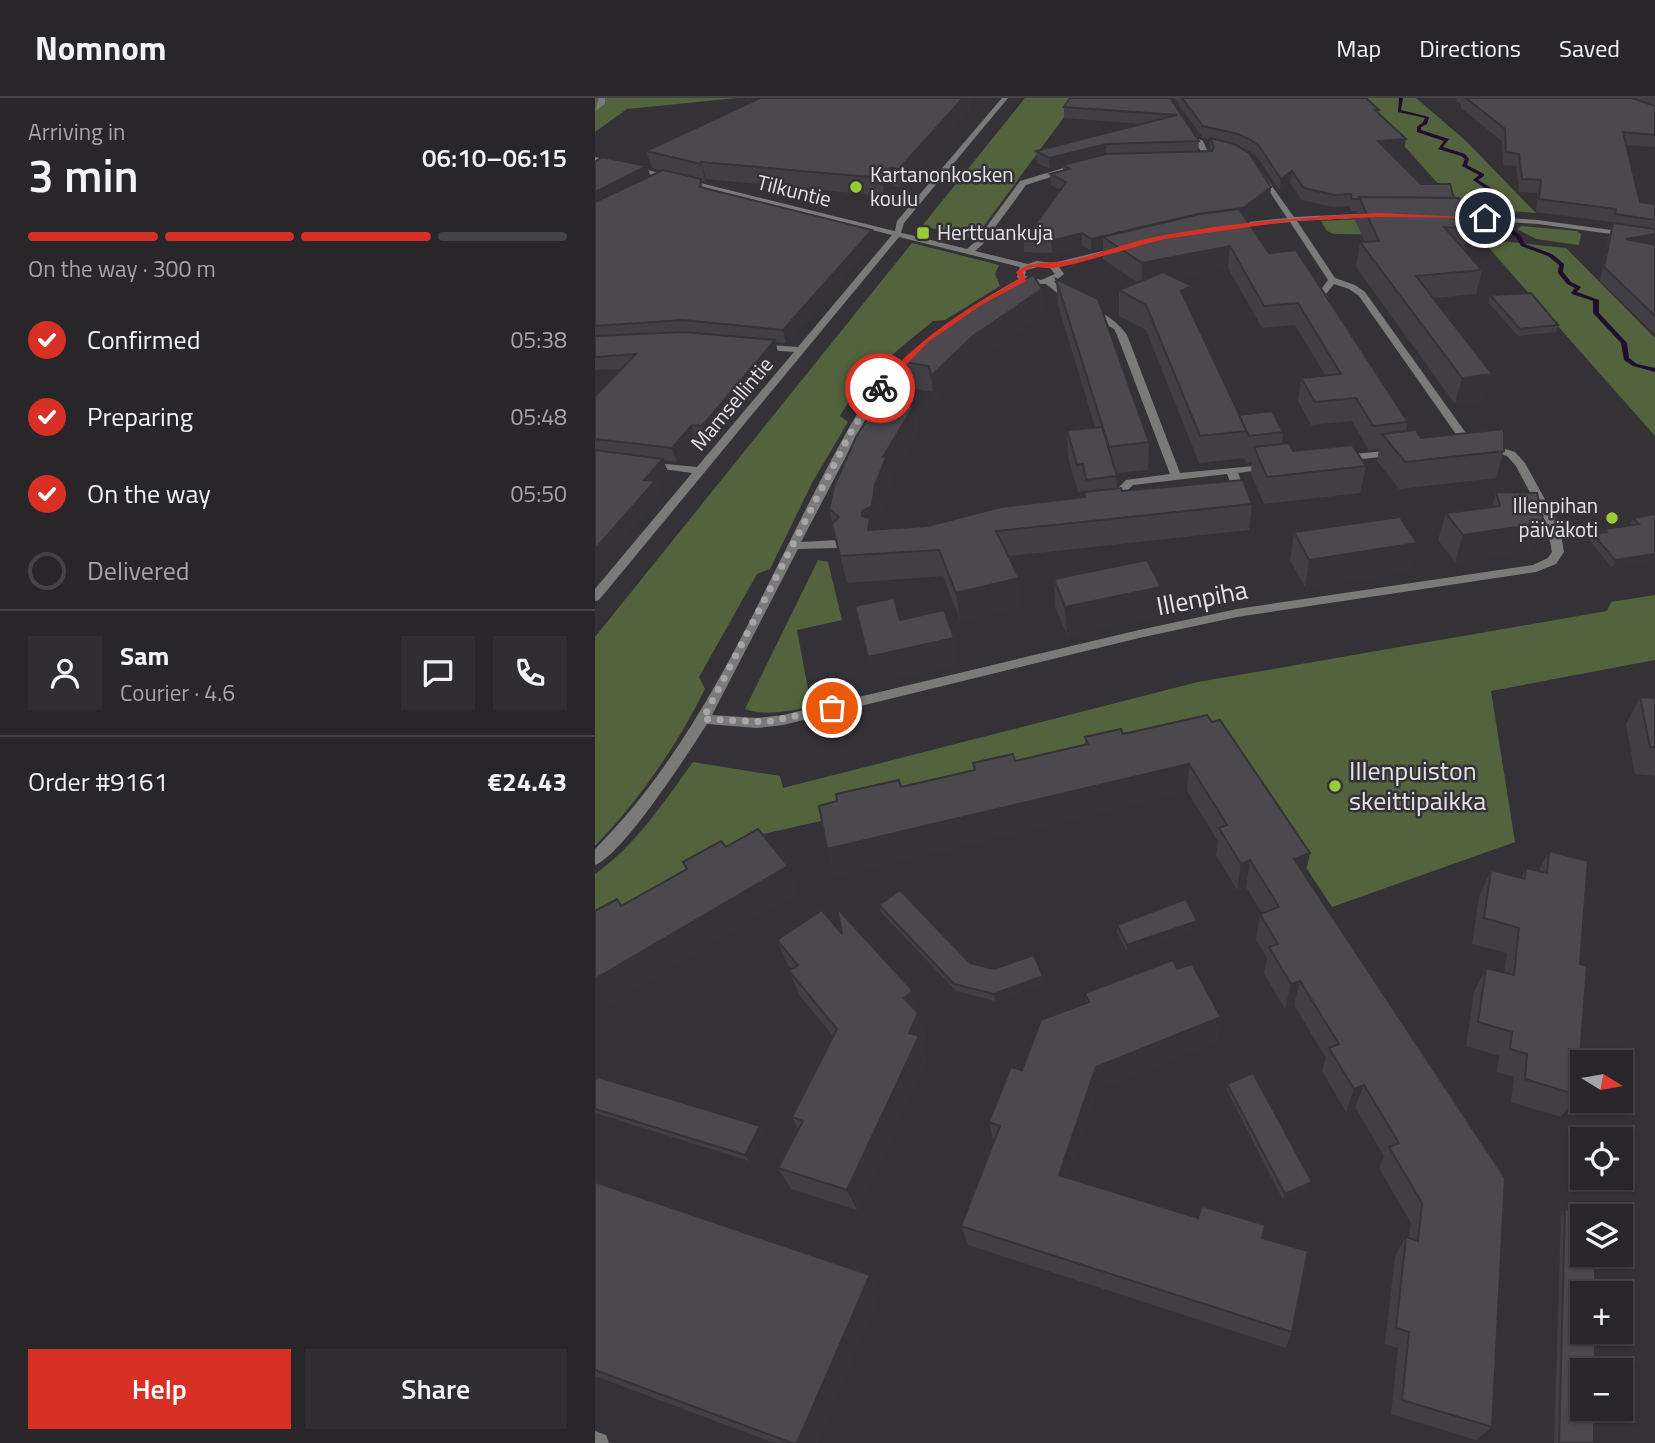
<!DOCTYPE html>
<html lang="en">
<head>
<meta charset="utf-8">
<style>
	body { margin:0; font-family:"Titillium Web",sans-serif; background:#302e31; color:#f1f3f6; height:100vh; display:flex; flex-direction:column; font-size:26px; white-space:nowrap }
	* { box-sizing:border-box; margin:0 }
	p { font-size:23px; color:#a5a5a8 }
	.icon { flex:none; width:38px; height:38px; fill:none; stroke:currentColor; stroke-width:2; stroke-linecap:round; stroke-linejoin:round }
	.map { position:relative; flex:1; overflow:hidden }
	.side { display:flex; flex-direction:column; background:#282629; width:595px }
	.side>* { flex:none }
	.needle { width:46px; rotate:101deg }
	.tools { position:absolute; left:975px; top:952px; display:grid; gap:14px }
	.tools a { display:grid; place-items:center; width:63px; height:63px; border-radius:0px; background:#282629; box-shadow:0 2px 5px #0004,0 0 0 2px #444346; font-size:35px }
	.pin { position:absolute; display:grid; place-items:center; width:60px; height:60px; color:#fff; margin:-30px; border:4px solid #fff; border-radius:50%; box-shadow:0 2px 7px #0007 }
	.courier { position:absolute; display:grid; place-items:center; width:70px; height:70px; margin:-35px; border:5px solid #d93025; border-radius:50%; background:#fff; color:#222; box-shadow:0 2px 9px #0007 }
	.summary em { font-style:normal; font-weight:600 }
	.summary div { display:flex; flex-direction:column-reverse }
	.summary { display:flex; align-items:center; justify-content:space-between; height:119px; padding:0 28px }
	h1 { font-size:46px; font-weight:600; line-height:52px }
	.bar { display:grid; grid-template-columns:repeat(4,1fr); gap:10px 7px; align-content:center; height:84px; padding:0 28px }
	.bar i { height:9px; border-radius:5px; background:#444346 }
	.bar .selected { background:#d93025 }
	.bar p { grid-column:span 4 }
	.line { display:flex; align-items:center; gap:18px; padding:0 28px; border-top:2px solid #444346 }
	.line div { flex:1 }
	.round { display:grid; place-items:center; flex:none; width:74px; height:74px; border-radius:0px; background:#302e31 }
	ol { padding:0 28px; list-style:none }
	li { display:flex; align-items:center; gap:21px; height:77px }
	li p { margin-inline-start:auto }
	li .icon { padding:7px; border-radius:50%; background:#d93025; color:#fff; stroke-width:4 }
	li:last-child { color:#a5a5a8 }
	li i { width:38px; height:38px; border:4px solid #444346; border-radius:50% }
	.action { display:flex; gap:14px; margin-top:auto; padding:14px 28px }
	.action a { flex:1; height:80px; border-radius:0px; background:#d93025; color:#fff; font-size:28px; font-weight:600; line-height:80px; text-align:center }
	.action a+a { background:#302e31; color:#f1f3f6 }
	header { display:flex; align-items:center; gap:42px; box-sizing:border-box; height:98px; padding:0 35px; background:#282629; border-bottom:2px solid #444346 }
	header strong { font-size:33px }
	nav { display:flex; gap:38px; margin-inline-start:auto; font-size:24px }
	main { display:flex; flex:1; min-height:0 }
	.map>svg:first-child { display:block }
	.green { fill:#53633d }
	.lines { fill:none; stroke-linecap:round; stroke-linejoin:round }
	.stream { fill:#210d2f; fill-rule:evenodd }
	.service { fill:#7a7b78; fill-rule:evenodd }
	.minor { fill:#7a7b78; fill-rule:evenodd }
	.wall { fill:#413f43 }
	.shaded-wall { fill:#353337 }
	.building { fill:#4c494e; stroke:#353337; stroke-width:2 }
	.route { fill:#d93025 }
	.done { stroke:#a7a5a9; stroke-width:7; stroke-dasharray:0 12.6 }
	.poi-dot { fill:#99cb35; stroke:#353237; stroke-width:2.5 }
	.labels { text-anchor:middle; stroke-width:5; stroke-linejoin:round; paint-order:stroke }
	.far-poi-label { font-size:21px; fill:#e4e3e6; stroke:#353237; text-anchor:start }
	.far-street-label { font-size:21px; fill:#e4e3e6; stroke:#353237 }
	.street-label { font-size:26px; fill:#e4e3e6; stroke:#353237 }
	.poi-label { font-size:26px; fill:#e4e3e6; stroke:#353237; text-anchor:start }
</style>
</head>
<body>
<header>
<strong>Nomnom</strong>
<nav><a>Map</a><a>Directions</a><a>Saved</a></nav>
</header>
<main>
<section class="side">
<div class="summary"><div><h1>3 min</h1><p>Arriving in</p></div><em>06:10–06:15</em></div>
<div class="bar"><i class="selected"></i><i class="selected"></i><i class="selected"></i><i></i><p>On the way · 300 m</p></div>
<ol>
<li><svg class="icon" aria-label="check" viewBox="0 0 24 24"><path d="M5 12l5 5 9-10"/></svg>Confirmed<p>05:38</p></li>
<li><svg class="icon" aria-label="check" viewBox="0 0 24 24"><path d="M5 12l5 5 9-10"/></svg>Preparing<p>05:48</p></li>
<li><svg class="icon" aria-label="check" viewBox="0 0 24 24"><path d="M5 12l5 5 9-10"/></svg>On the way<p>05:50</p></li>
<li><i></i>Delivered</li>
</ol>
<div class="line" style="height:126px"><a class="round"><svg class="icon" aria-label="person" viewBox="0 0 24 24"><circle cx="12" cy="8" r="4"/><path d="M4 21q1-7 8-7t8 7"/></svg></a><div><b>Sam</b><p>Courier · 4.6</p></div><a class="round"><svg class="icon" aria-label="chat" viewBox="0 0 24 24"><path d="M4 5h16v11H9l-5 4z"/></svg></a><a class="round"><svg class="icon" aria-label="phone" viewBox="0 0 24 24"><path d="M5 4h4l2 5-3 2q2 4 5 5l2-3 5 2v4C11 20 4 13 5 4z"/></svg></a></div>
<div class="line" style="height:91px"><div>Order #9161</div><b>€24.43</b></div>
<div class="action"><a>Help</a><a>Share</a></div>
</section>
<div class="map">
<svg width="1060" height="1345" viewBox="0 0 1060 1345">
	<rect width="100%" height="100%" fill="#353237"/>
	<g class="green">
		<polygon points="0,0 142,0 32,11 0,34"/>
		<polygon points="430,0 483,0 380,140 327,128"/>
		<polygon points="762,0 821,0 871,43 941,115 864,109 794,31"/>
		<polygon points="788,120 887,126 888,137 739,136 732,133 726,123"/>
		<polygon points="927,128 982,133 986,136 984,147 941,141 922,131"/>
		<polygon points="886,141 971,150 1060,240 1060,338"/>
		<path d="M 317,145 L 404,167 L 400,176 L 405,188 L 350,222 L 338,223 C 303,252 268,278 245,318 L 253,324 L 218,383 L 175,471 L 162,476 L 104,579 L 110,591 C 81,649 45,701 0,748 L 0,539 Z"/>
		<path d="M 223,462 L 233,464 L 247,522 L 202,532 L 214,596 L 247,589 L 247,598 L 241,603 C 213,608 178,621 150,611 Z"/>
		<path d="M 1060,497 L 1060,562 L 896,593 L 920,744 L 737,809 L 622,634 L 168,736 L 0,837 L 0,776 C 41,747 69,704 98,664 L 185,678 L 188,690 L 603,584 L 1012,513 L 1016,504 Z"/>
	</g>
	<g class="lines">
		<g class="stream">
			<polygon points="804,0 808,0 806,12 834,19 832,26 826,29 826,32 854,41 848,49 870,56 874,61 872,67 889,76 889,78 883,82 898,91 899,97 892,108 888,107 895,97 894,93 878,82 884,77 867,68 870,61 866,58 843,51 849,43 822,34 822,29 828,24 830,20 803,14"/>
			<polygon points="910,129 914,129 925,137 930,146 957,156 969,166 968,174 976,184 986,189 982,194 1004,202 1004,215 1032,245 1034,260 1042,266 1060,270 1060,274 1038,268 1029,262 1026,245 998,215 998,203 977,196 976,195 980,190 972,186 963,175 964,167 953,158 926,148 921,139 910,131"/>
		</g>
		<g class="service">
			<polygon points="4,0 10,0 10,6 0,13"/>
			<polygon points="407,0 413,0 309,125 305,138 299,138 302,123"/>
			<polygon points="0,1333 11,1337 14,1345 0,1345"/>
		</g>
		<g class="minor">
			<polygon points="604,41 608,43 616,61 603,62 599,60 608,57 600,43"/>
			<path d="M 0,59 L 372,151 L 381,143 L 425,83 L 472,69 L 475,69 L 475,73 L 431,87 L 387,147 L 380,153 L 433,166 L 442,163 L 458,165 L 524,149 L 528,151 L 464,169 L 469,176 L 459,184 L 481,201 L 481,205 L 475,205 L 451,186 L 431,185 L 366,223 L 329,251 L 278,307 L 206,444 L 242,442 L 248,446 L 242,450 L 203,451 L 117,617 L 162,620 L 188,617 L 544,532 L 642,511 L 938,467 L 953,460 L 957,454 L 952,427 L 921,368 L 912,358 L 887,350 L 886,348 L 891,345 L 920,354 L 930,365 L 964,427 L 969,454 L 961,466 L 941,474 L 642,519 L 544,540 L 188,627 L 162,630 L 112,626 C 94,654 27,758 0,767 L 0,751 C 125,626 180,452 269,304 C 315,249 362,215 424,181 L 422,179 L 425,169 L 304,139 L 4,502 L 0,503 L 0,491 L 97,375 L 53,369 L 49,368 L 49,364 L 102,369 L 199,254 L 162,251 L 159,250 L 159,246 L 203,249 L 297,137 L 0,63 ZM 443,169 L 455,170 L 460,176 L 446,182 L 430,178 L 431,172 Z"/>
			<polygon points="667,74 699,119 783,115 783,119 780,119 702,123 740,180 760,187 770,194 878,345 878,349 870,349 764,198 754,191 739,186 731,196 738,208 731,210 723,196 733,182 695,124 633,130 633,126 636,126 692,120 663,76"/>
			<polygon points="853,116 943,122 1060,138 1060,142 943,126 850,120 850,116"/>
			<path d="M 492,211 C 506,211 524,225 532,237 L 585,375 L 680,366 L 680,370 L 643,375 L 652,397 L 651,399 L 641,399 L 632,376 L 538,387 L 532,393 L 538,410 L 536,412 L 528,412 L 521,392 L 531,382 L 575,376 L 522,237 L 519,231 L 492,215 Z"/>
			<polygon points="801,352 806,355 805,357 748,363 743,360 748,357"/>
		</g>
	</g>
	<g class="wall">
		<polygon points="165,0 377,0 374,3 375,10 306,89 298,88 289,98 111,81 111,84 106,83 108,90 279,144 191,245 180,244 183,255 111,342 101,340 82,364 68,362 73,374 61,388 65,397 0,472 0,298 27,271 0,272 0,64 52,68 55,78 67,73 57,70 51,53"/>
		<polygon points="575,0 604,43 603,53 615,53 615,41 608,40 579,0 771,0 784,16 809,52 793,53 826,86 859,100 874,130 869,151 887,172 881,196 838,200 890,302 860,306 761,169 765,144 770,144 760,122 762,113 756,113 754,108 737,109 707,102 695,85 685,93 663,60 656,54 642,47 675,100 650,119 674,155 813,324 811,333 826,340 909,353 901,380 804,391 782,363 784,351 774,352 757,323 716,327 703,303 706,280 730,277 700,227 667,230 633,170 581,180 644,318 688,334 687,346 698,353 771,368 765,395 669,406 656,376 657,364 651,365 649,360 604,365 551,232 524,218 524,192 543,185 508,161 508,150 496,153 487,147 457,155 429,154 429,142 465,92 456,87 455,76 468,72 468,68 455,71 442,65 441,53 548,26 469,20 469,9"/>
		<polygon points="862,0 1060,0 1060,49 1031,47 1045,104 1060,106 1060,236 1005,183 1014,138 1017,129 1016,129 1017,124 941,114 943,95 924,94 921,68 908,67 907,43 866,10 866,6 861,3"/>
		<polygon points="461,181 554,344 553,372 521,375 522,391 527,393 657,406 654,432 414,458 427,507 365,522 348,478 252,485 234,411 319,308 323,334 296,380 297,384 286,414 283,431 333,428 489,400 489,394 483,394 473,359 472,332 500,329 463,207"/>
		<polygon points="447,191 448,216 381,264 339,304 338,294 315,290 310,264 378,209"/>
		<polygon points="895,197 963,227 961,234 923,238 893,204"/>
		<polygon points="901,394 939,452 860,464 843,442 851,415 897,409"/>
		<polygon points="1060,416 1017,470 995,443 998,436 1008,434 1009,431 1035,427 1038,420"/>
		<polygon points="699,434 822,445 815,473 710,489 695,462"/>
		<polygon points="459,481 566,489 565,517 472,537 460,509"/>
		<polygon points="1045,599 1060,600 1060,678 1040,676 1031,626"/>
		<polygon points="617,624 715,755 710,777 910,1080 897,1329 881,1342 796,1316 803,1250 790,1246 800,1158 811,1139 814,1140 816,1125 784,1070 789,1058 760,1009 751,1014 727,973 731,960 699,907 690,911 669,875 672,860 661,842 665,816 667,815 651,789 642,792 621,757 623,743 592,693 241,778 232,751 242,703 379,672 378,665 420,663 490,647 490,639"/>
		<polygon points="954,753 985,866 982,997 966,1019 916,1004 919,979 902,974 904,958 871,948 879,894 891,870 909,875 912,855 877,846 884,799 896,772 926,780 931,770 944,773"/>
		<polygon points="284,807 375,865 449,885 400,903 361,893 286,814"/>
		<polygon points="602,823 601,830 532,854 522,834 522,827"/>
		<polygon points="247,836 326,918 324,919 330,939 326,947 331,962 262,1112 196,1091 183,1070 203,1031 197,1019 239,939 205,898 194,873 197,871 193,867 182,842"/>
		<polygon points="582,871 626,919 622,943 502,992 472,1080 667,1140 697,1234 691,1250 373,1147 366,1128 399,1045 394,1024 427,972 491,906 490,895"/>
		<polygon points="0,983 165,1028 169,1033 154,1063 0,1015"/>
		<polygon points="632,986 715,1090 688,1102 632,992"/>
		<polygon points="0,1083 275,1177 285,1194 221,1345 179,1345 0,1278"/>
		<polygon points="970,1111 999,1345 959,1345 966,1117"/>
	</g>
	<g class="shaded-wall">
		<polygon points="367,0 377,0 374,3 375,10 306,89 304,71"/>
		<polygon points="811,41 809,52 781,55 783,43"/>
		<polygon points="511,46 511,57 455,71 454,60"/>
		<polygon points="106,64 111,81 111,84 106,66"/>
		<polygon points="52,68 56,80 0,108 0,94"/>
		<polygon points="295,70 298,88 289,98 287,80"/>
		<polygon points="697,73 695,85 685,93 686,81"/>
		<polygon points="676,89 675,100 647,122 508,139 508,150 496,153 496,141"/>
		<polygon points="277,132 279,144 191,245 188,232"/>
		<polygon points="487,135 487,147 457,155 456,143"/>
		<polygon points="1060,136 1060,148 1031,141"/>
		<polygon points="635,148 633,170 547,187 547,165"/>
		<polygon points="597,188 596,213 586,193"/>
		<polygon points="447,191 448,216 381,264 339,304 336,278 378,238"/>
		<polygon points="180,242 183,255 111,342 107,328"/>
		<polygon points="897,276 890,302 860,306 867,280"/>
		<polygon points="319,308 323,334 296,380 297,384 286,414 282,435 273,445 267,413 280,387 288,359"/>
		<polygon points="97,327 101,340 82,364 77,350"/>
		<polygon points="68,361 73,374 61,388 65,397 0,472 0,451 49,382"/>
		<polygon points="949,425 939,452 860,464 868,437"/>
		<polygon points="822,445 815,473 710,489 714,462"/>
		<polygon points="1060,456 1060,463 1017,470 1020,462"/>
		<polygon points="424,480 427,507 365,522 361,495"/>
		<polygon points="566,489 565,517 472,537 470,509"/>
		<polygon points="359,540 363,568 280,586 273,559"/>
		<polygon points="594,666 592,693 241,778 232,751"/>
		<polygon points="715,755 709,781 699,761"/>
		<polygon points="655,762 651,789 642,792 646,766"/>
		<polygon points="193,768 204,795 0,916 0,881"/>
		<polygon points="602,823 601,830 532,854 532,847"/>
		<polygon points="448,878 449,885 400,903 399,896"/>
		<polygon points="705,883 699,907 690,911 696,886"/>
		<polygon points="318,893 326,918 324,919 330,939 326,947 331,962 262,1112 252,1092 314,935 309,900"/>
		<polygon points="626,919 622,943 502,992 466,1098 464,1077 501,969"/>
		<polygon points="769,987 760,1009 751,1014 759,991"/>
		<polygon points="165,1028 169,1033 154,1063 150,1057"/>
		<polygon points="717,1084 715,1090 688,1102 690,1096"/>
		<polygon points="275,1177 285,1194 221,1345 202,1345"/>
	</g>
	<g class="building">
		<polygon points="165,0 368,0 304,71 295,70 287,80 106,64 106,66 51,53"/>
		<polygon points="475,0 575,0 604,43 511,46 454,60 441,53 582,17 469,9"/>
		<polygon points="587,0 771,0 784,12 780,12 811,41 783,43 826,86 855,86 859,100 764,99 764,101 757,101 756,96 739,97 709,90 697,73 686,81 664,48 656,42 643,36 608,28"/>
		<polygon points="871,0 1037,0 1060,8 1060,37 1028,34 1045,104 1060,106 1060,122 1020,116 1021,111 944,101 946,82 927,81 924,56 911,54 910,31"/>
		<polygon points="615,40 639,46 654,55 676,89 648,110 603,116 496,141 487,135 456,143 429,142 471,84 455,76 475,71 468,67 511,56 617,53 619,49"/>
		<polygon points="7,59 52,68 0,94 0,64"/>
		<polygon points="68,72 106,81 105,89 277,132 188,232 88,222 0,228 0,104"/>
		<polygon points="764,99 864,100 874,130 849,129 887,172 821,178 897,276 867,280 765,144 784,143"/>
		<polygon points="644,111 674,155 701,152 813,324 778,328 761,300 720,304 706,280 746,276 703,205 669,208 635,148 547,165 508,139 605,116"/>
		<polygon points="1018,125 1060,131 1060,136 1031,141 1060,147 1060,218 1009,169"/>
		<polygon points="568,174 597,188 586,193 652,333 605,338 551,207 524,192"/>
		<polygon points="438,177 447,191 378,238 336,278 334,268 310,264 331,243 377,207 378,209"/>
		<polygon points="461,181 503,201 554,344 514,349"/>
		<polygon points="936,195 963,227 925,231 895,197"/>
		<polygon points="88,234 180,242 107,328 97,327 77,350 0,341 0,298 41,256 0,259 0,238"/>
		<polygon points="283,304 319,308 288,359 292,358 280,387 277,408 267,413 267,418 275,420 273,432 333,428 406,409 490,399 489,394 526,390 527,393 648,382 657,406 401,433 424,480 361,495 344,452 245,458 237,426 244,419 234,411 239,388 261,339"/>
		<polygon points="677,313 688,334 654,338 644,317"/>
		<polygon points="507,329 522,378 491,382 488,366 482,367 472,332"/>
		<polygon points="909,331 909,353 810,364 787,336 821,332 826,340"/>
		<polygon points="694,345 698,353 757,347 771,368 672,379 659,349"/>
		<polygon points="0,352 68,361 49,382 60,383 0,451"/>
		<polygon points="901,394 942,395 949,425 868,437 851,415 905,408"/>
		<polygon points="1060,416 1060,456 1020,462 998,436 1012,434 1009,431 1044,426 1038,420"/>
		<polygon points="805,419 822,445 714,462 699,434"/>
		<polygon points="552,462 566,489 470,509 459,481"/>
		<polygon points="299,500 305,522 349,512 359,540 273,559 260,508"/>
		<polygon points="1045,599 1060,600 1060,649 1055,649"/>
		<polygon points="612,617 617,624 625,622 715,755 699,761 910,1080 897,1329 807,1302 814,1234 801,1230 811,1139 823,1143 827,1105 794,1049 804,1045 769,987 759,991 734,950 744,946 705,883 696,886 674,849 683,846 665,816 684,809 655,762 646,766 624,730 632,727 594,666 232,751 224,708 242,703 241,696 304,682 306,689 380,672 378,665 418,656 420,663 493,646 490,639 526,631 528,636"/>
		<polygon points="163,731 193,768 0,881 0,813 22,801 26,808 92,771 88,764 126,743 131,749"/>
		<polygon points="954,753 993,763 985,866 992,868 982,997 930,981 932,956 915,951 917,934 883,924 891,870 919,877 924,830 889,820 896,772 930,781 931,770 952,775"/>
		<polygon points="305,792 375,865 399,871 439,857 448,878 399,896 359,886 284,807"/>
		<polygon points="591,801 602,823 532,847 522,827"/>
		<polygon points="242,810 318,893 309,900 323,915 314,935 324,938 252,1092 183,1070 208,1023 197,1019 242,931 194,873 203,867 182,842 227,812 247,836"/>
		<polygon points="578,862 582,871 597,866 626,919 501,969 464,1077 603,1120 607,1108 670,1127 667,1140 713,1153 697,1234 366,1128 405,1028 394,1024 416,969 427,972 446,922 494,904 490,895"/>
		<polygon points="658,975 717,1084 690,1096 632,986"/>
		<polygon points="3,979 165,1028 150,1057 0,1011 0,983"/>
		<polygon points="0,1084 275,1177 202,1345 197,1345 0,1272"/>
		<polygon points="970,1111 995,1118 987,1118 987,1157 1000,1157 1000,1195 987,1195 987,1234 1000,1234 1000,1272 987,1272 987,1311 999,1311 999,1345 964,1345"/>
	</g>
	<path class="route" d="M 783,115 L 893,120 L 783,119 L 697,123 L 569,141 L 479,166 L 458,170 L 438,169 L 428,174 L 431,183 L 386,207 L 333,244 L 287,292 L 281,290 C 323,241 369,211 425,181 L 421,174 C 437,161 458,166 477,162 C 508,155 539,142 570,137 C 641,124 712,119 783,115 Z"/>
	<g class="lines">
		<polyline class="done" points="237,610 172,624 108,621 257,332 285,290"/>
	</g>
	<g class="poi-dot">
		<circle cx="261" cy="89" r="7"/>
		<rect x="321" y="128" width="14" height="14" rx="3.5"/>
		<circle cx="1017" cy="420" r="7"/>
		<circle cx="740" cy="688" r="7"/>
	</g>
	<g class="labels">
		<g class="far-poi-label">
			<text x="275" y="84">Kartanonkosken<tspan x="275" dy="24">koulu</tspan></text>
			<text x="342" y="142">Herttuankuja</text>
			<text x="1003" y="415" text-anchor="end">Illenpihan<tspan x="1003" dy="24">päiväkoti</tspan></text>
		</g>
		<g class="far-street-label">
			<text transform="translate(199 93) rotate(14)" y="7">Tilkuntie</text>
			<text transform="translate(137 306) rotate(-50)" y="7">Mamsellintie</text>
		</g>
		<g class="street-label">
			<text transform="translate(607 500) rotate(-11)" y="9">Illenpiha</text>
		</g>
		<g class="poi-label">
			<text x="754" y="682">Illenpuiston<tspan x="754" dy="30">skeittipaikka</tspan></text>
		</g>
	</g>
</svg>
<div class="tools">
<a><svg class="needle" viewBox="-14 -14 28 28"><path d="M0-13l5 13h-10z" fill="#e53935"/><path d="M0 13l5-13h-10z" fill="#a5a5a8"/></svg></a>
<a><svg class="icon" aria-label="locate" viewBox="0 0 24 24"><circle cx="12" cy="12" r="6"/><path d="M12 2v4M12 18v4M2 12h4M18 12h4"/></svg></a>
<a><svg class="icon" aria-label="layers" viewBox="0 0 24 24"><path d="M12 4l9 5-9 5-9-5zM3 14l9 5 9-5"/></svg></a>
<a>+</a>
<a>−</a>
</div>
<div class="pin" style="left:237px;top:610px;background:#ea580c"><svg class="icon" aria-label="bag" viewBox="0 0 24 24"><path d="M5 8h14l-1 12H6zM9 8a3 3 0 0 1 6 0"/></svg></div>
<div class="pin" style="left:890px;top:120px;background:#1f2937"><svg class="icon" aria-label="home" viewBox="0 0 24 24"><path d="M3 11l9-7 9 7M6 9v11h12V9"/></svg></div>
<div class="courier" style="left:285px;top:290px"><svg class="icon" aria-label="bike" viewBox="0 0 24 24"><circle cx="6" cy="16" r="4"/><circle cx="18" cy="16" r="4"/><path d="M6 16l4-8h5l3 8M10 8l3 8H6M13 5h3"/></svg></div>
</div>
</main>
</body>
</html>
